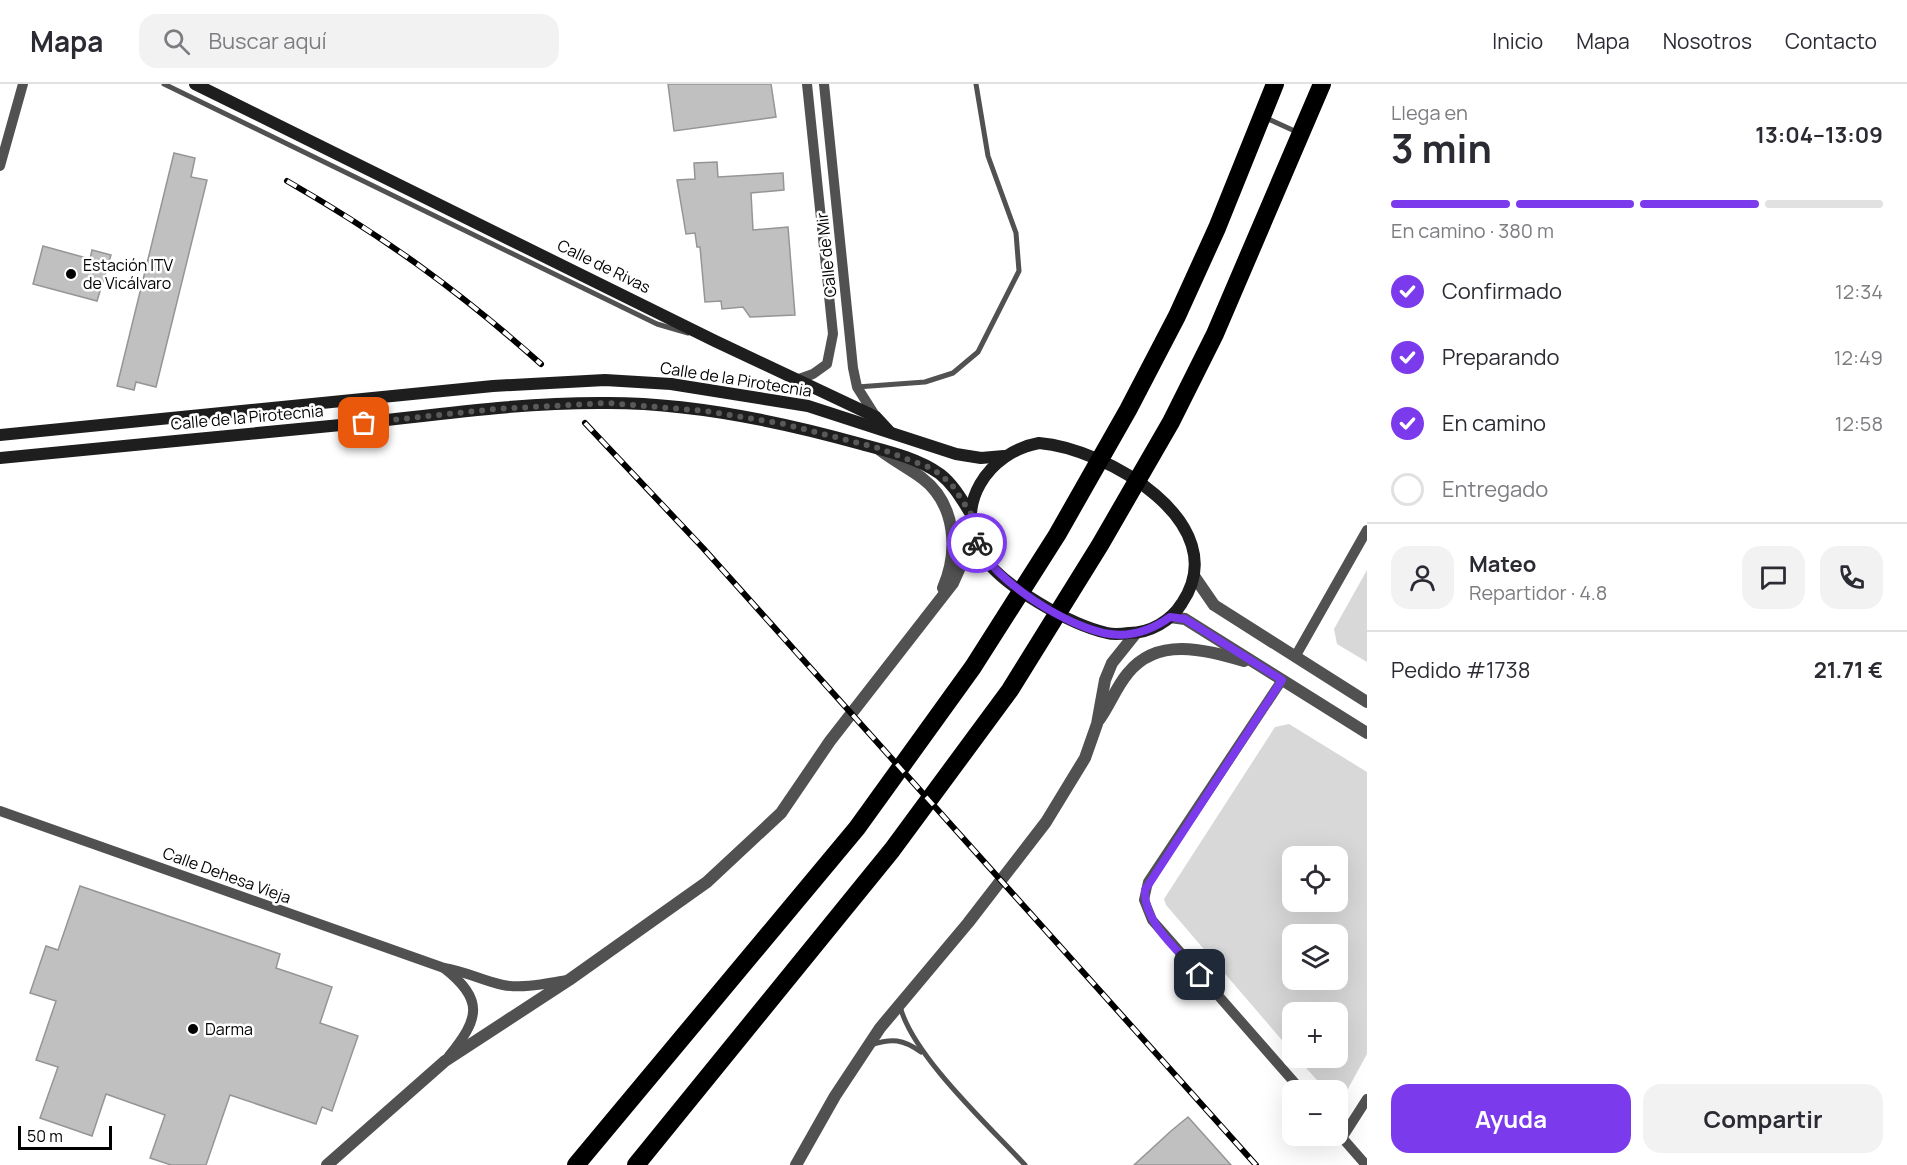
<!DOCTYPE html>
<html lang="es">
<head>
<meta charset="utf-8">
<style>
	body { margin:0; font-family:Manrope,sans-serif; background:#f2f2f3; color:#2b2b33; height:100vh; display:flex; flex-direction:column; font-size:22px; white-space:nowrap }
	* { box-sizing:border-box; margin:0 }
	p { font-size:20px; color:#7c7c81 }
	.icon { flex:none; width:33px; height:33px; fill:none; stroke:currentColor; stroke-width:2; stroke-linecap:round; stroke-linejoin:round }
	.map { position:relative; flex:1; overflow:hidden }
	.details { display:flex; flex-direction:column; background:#fff; width:540px }
	.details>* { flex:none }
	.controls { position:absolute; left:1282px; top:762px; display:grid; gap:12px }
	.controls a { display:grid; place-items:center; width:66px; height:66px; border-radius:12px; background:#fff; box-shadow:0 6px 24px #0002; font-size:30px }
	.scale { position:absolute; left:18px; bottom:15px; width:94px; box-sizing:border-box; padding-left:6px; border:3px solid #000; border-top:0; font-size:16px; line-height:21px; white-space:nowrap; color:#000; -webkit-text-stroke:4px #fff; paint-order:stroke }
	.pin { position:absolute; display:grid; place-items:center; width:51px; height:51px; color:#fff; margin:-26px; border-radius:12px; box-shadow:0 3px 9px #0006 }
	.courier { position:absolute; display:grid; place-items:center; width:60px; height:60px; margin:-30px; border:4px solid #7c3aed; border-radius:50%; background:#fff; color:#222; box-shadow:0 2px 8px #0007 }
	.overview em { font-style:normal; font-weight:700 }
	.overview div { display:flex; flex-direction:column-reverse }
	.overview { display:flex; align-items:center; justify-content:space-between; height:102px; padding:0 24px }
	h1 { font-size:39px; font-weight:700; line-height:45px }
	.bar { display:grid; grid-template-columns:repeat(4,1fr); gap:9px 6px; align-content:center; height:72px; padding:0 24px }
	.bar i { height:8px; border-radius:4px; background:#e1e1e2 }
	.bar .on { background:#7c3aed }
	.bar p { grid-column:span 4 }
	.line { display:flex; align-items:center; gap:15px; padding:0 24px; border-top:2px solid #e1e1e2 }
	.line div { flex:1 }
	.round { display:grid; place-items:center; flex:none; width:63px; height:63px; border-radius:18px; background:#f2f2f3 }
	ol { padding:0 24px; list-style:none }
	li { display:flex; align-items:center; gap:18px; height:66px }
	li p { margin-inline-start:auto }
	li .icon { padding:6px; border-radius:50%; background:#7c3aed; color:#fff; stroke-width:4 }
	li:last-child { color:#7c7c81 }
	li i { width:33px; height:33px; border:3px solid #e1e1e2; border-radius:50% }
	.cta { display:flex; gap:12px; margin-top:auto; padding:12px 24px }
	.cta a { flex:1; height:69px; border-radius:18px; background:#7c3aed; color:#fff; font-size:24px; font-weight:700; line-height:69px; text-align:center }
	.cta a+a { background:#f2f2f3; color:#2b2b33 }
	header { display:flex; align-items:center; gap:36px; box-sizing:border-box; height:84px; padding:0 30px; background:#fff; border-bottom:2px solid #e1e1e2 }
	header strong { font-size:28px }
	nav { display:flex; gap:33px; margin-inline-start:auto; font-size:21px }
	.search { width:420px; height:54px; background:#f2f2f3; display:flex; align-items:center; gap:15px; box-sizing:border-box; padding:0 21px; border-radius:18px; color:#7c7c81; font-size:22px }
	main { display:flex; flex:1; min-height:0 }
	.map>svg:first-child { display:block }
	.green { fill:#d8d8d8; fill-rule:evenodd }
	.building { fill:#c0c0c0; stroke:#959595; stroke-width:1.5 }
	.lines { fill:none; stroke-linecap:round; stroke-linejoin:round }
	.service { stroke:#515151; stroke-width:5 }
	.minor { stroke:#515151; stroke-width:10 }
	.tertiary { stroke:#515151; stroke-width:12 }
	.secondary { stroke:#1e1e1e; stroke-width:12 }
	.motorway { stroke:#000; stroke-width:18 }
	.rail-casing { stroke:#000; stroke-width:6 }
	.rail { stroke:#fff; stroke-width:4; stroke-dasharray:11; stroke-linecap:butt }
	.done { stroke:#595959; stroke-width:6; stroke-dasharray:0 10.8 }
	.route { stroke:#7c3aed; stroke-width:8 }
	.poi-dot { fill:#000; stroke:#fff; stroke-width:2 }
	.labels { text-anchor:middle; stroke-width:5; stroke-linejoin:round; paint-order:stroke }
	.street-label { font-size:16px; fill:#000; stroke:#fff }
	.poi-label { font-size:16px; fill:#000; stroke:#fff; text-anchor:start }
</style>
</head>
<body>
<header>
<strong>Mapa</strong>
<div class="search"><svg class="icon" aria-label="search" viewBox="0 0 24 24"><circle cx="10" cy="10" r="6"/><path d="M15 15l6 6"/></svg>Buscar aquí</div>
<nav><a>Inicio</a><a>Mapa</a><a>Nosotros</a><a>Contacto</a></nav>
</header>
<main>
<div class="map">
<svg width="1367" height="1081" viewBox="0 0 1367 1081">
	<rect width="100%" height="100%" fill="#fff"/>
	<g class="green">
		<polygon points="1367,486 1367,578 1337,560 1334,545"/>
		<path d="M 1289,640 L 1367,688 L 1367,970 L 1344,1012 L 1338,1013 L 1338,1006 L 1326,1006 L 1297,974 L 1338,974 L 1338,928 L 1293,928 L 1293,969 L 1166,821 L 1164,815 L 1275,643 ZM 1338,772 L 1338,818 L 1293,818 L 1293,772 ZM 1338,850 L 1338,896 L 1293,896 L 1293,850 Z"/>
	</g>
	<g class="building">
		<polygon points="668,0 771,0 776,33 674,47"/>
		<polygon points="174,69 195,74 191,93 207,96 156,303 136,298 134,306 117,302"/>
		<polygon points="717,78 718,93 783,89 784,106 751,109 753,146 788,143 795,231 750,233 743,223 722,225 721,217 705,218 700,163 697,163 695,149 686,150 677,96 695,95 694,79"/>
		<polygon points="43,162 90,175 92,166 111,171 97,217 33,200"/>
		<polygon points="80,802 280,870 276,884 332,903 320,939 358,952 332,1027 322,1023 316,1040 230,1011 206,1081 171,1081 150,1074 165,1031 106,1010 92,1052 40,1034 58,983 36,976 56,917 30,909 46,862 58,866"/>
		<polygon points="1188,1033 1231,1081 1134,1081 1171,1047"/>
	</g>
	<g class="lines">
		<g class="service">
			<polyline points="164,0 657,240 688,249"/>
			<polyline points="1264,33 1299,49"/>
			<polyline points="857,303 925,298 953,289 978,268 1019,187 1016,149 988,72 976,0"/>
			<path d="M 900,922 C 912,971 989,1042 1025,1081"/>
			<path d="M 871,961 C 892,954 903,955 921,968"/>
		</g>
		<g class="minor">
			<polyline points="824,0 853,284 857,303 876,333"/>
			<polyline points="0,82 23,0"/>
			<polyline points="796,296 813,290 827,280 833,250 807,0"/>
			<polyline points="1295,573 1367,446"/>
			<polyline points="1282,596 1148,798 1144,816 1152,836 1301,1006"/>
			<path d="M 0,727 L 444,884 C 465,887 483,897 503,901 C 524,905 548,899 568,896"/>
			<path d="M 444,884 C 485,916 479,935 449,972"/>
			<polyline points="1338,1049 1366,1081"/>
			<polyline points="1342,1054 1367,1015"/>
		</g>
		<g class="tertiary">
			<path d="M 880,366 C 893,376 908,384 922,394 C 956,420 959,467 943,504"/>
			<polyline points="1194,492 1214,521 1367,618"/>
			<polyline points="1170,533 1185,535 1367,649"/>
			<path d="M 1099,636 C 1110,621 1116,603 1128,589 C 1158,552 1205,566 1244,577"/>
			<polyline points="327,1081 445,977 569,896 707,798 781,729 830,657 953,499 974,452"/>
			<polyline points="796,1081 835,1012 880,944 968,839 1046,738 1085,674 1097,640 1105,596 1112,579 1136,549"/>
		</g>
		<g class="secondary">
			<polyline points="195,0 715,257 876,333 889,347"/>
			<polyline points="0,351 493,302 605,296 671,300 808,322 956,370 981,374 1004,372"/>
			<path d="M 1039,359 C 1105,364 1236,439 1182,519 C 1171,537 1150,549 1129,549 C 1122,550 1114,551 1107,549 C 1071,541 1002,502 982,471 C 951,422 989,368 1039,359 Z"/>
			<path d="M 0,374 C 117,362 234,352 351,340 C 436,331 522,318 608,319 C 692,319 779,337 861,360 C 887,367 918,374 940,390 C 954,401 962,416 971,430"/>
		</g>
		<g class="motorway">
			<polyline points="576,1081 857,744 973,583 1057,451 1128,326 1177,232 1217,144 1275,0"/>
			<polyline points="636,1081 892,766 1010,606 1100,461 1171,338 1215,250 1322,0"/>
		</g>
		<defs>
			<g id="rail">
				<path d="M 287,97 C 383,152 458,206 541,280"/>
				<polyline points="585,339 703,464 1256,1081"/>
			</g>
		</defs>
		<use href="#rail" class="rail-casing"/>
		<use href="#rail" class="rail"/>
	</g>
	<g class="lines">
		<polyline class="done" points="364,339 495,325 607,319 706,327 784,340 878,364 928,383 940,390 952,401 971,430 977,459"/>
		<path class="route" d="M 977,459 C 992,496 1070,545 1110,550 C 1132,553 1152,546 1170,533 L 1185,535 L 1282,596 L 1145,806 C 1143,839 1180,868 1200,891"/>
	</g>
	<g class="poi-dot">
		<circle cx="71" cy="190" r="6"/>
		<circle cx="193" cy="945" r="6"/>
	</g>
	<g class="labels">
		<g class="street-label">
			<text transform="translate(826 171) rotate(-96)" y="6">Calle de Mir</text>
			<text transform="translate(604 182) rotate(26)" y="6">Calle de Rivas</text>
			<text transform="translate(736 295) rotate(9)" y="6">Calle de la Pirotecnia</text>
			<text transform="translate(247 333) rotate(-5)" y="6">Calle de la Pirotecnia</text>
			<text transform="translate(227 791) rotate(20)" y="6">Calle Dehesa Vieja</text>
		</g>
		<g class="poi-label">
			<text x="83" y="187">Estación ITV<tspan x="83" dy="18">de Vicálvaro</tspan></text>
			<text x="205" y="951">Darma</text>
		</g>
	</g>
</svg>
<div class="controls">
<a><svg class="icon" aria-label="locate" viewBox="0 0 24 24"><circle cx="12" cy="12" r="6"/><path d="M12 2v4M12 18v4M2 12h4M18 12h4"/></svg></a>
<a><svg class="icon" aria-label="layers" viewBox="0 0 24 24"><path d="M12 4l9 5-9 5-9-5zM3 14l9 5 9-5"/></svg></a>
<a>+</a>
<a>−</a>
</div>
<div class="scale">50 m</div>
<div class="pin" style="left:364px;top:339px;background:#ea580c"><svg class="icon" aria-label="bag" viewBox="0 0 24 24"><path d="M5 8h14l-1 12H6zM9 8a3 3 0 0 1 6 0"/></svg></div>
<div class="pin" style="left:1200px;top:891px;background:#1f2937"><svg class="icon" aria-label="home" viewBox="0 0 24 24"><path d="M3 11l9-7 9 7M6 9v11h12V9"/></svg></div>
<div class="courier" style="left:977px;top:459px"><svg class="icon" aria-label="bike" viewBox="0 0 24 24"><circle cx="6" cy="16" r="4"/><circle cx="18" cy="16" r="4"/><path d="M6 16l4-8h5l3 8M10 8l3 8H6M13 5h3"/></svg></div>
</div>
<section class="details">
<div class="overview"><div><h1>3 min</h1><p>Llega en</p></div><em>13:04–13:09</em></div>
<div class="bar"><i class="on"></i><i class="on"></i><i class="on"></i><i></i><p>En camino · 380 m</p></div>
<ol>
<li><svg class="icon" aria-label="check" viewBox="0 0 24 24"><path d="M5 12l5 5 9-10"/></svg>Confirmado<p>12:34</p></li>
<li><svg class="icon" aria-label="check" viewBox="0 0 24 24"><path d="M5 12l5 5 9-10"/></svg>Preparando<p>12:49</p></li>
<li><svg class="icon" aria-label="check" viewBox="0 0 24 24"><path d="M5 12l5 5 9-10"/></svg>En camino<p>12:58</p></li>
<li><i></i>Entregado</li>
</ol>
<div class="line" style="height:108px"><a class="round"><svg class="icon" aria-label="person" viewBox="0 0 24 24"><circle cx="12" cy="8" r="4"/><path d="M4 21q1-7 8-7t8 7"/></svg></a><div><b>Mateo</b><p>Repartidor · 4.8</p></div><a class="round"><svg class="icon" aria-label="chat" viewBox="0 0 24 24"><path d="M4 5h16v11H9l-5 4z"/></svg></a><a class="round"><svg class="icon" aria-label="phone" viewBox="0 0 24 24"><path d="M5 4h4l2 5-3 2q2 4 5 5l2-3 5 2v4C11 20 4 13 5 4z"/></svg></a></div>
<div class="line" style="height:78px"><div>Pedido #1738</div><b>21.71 €</b></div>
<div class="cta"><a>Ayuda</a><a>Compartir</a></div>
</section>
</main>
</body>
</html>
